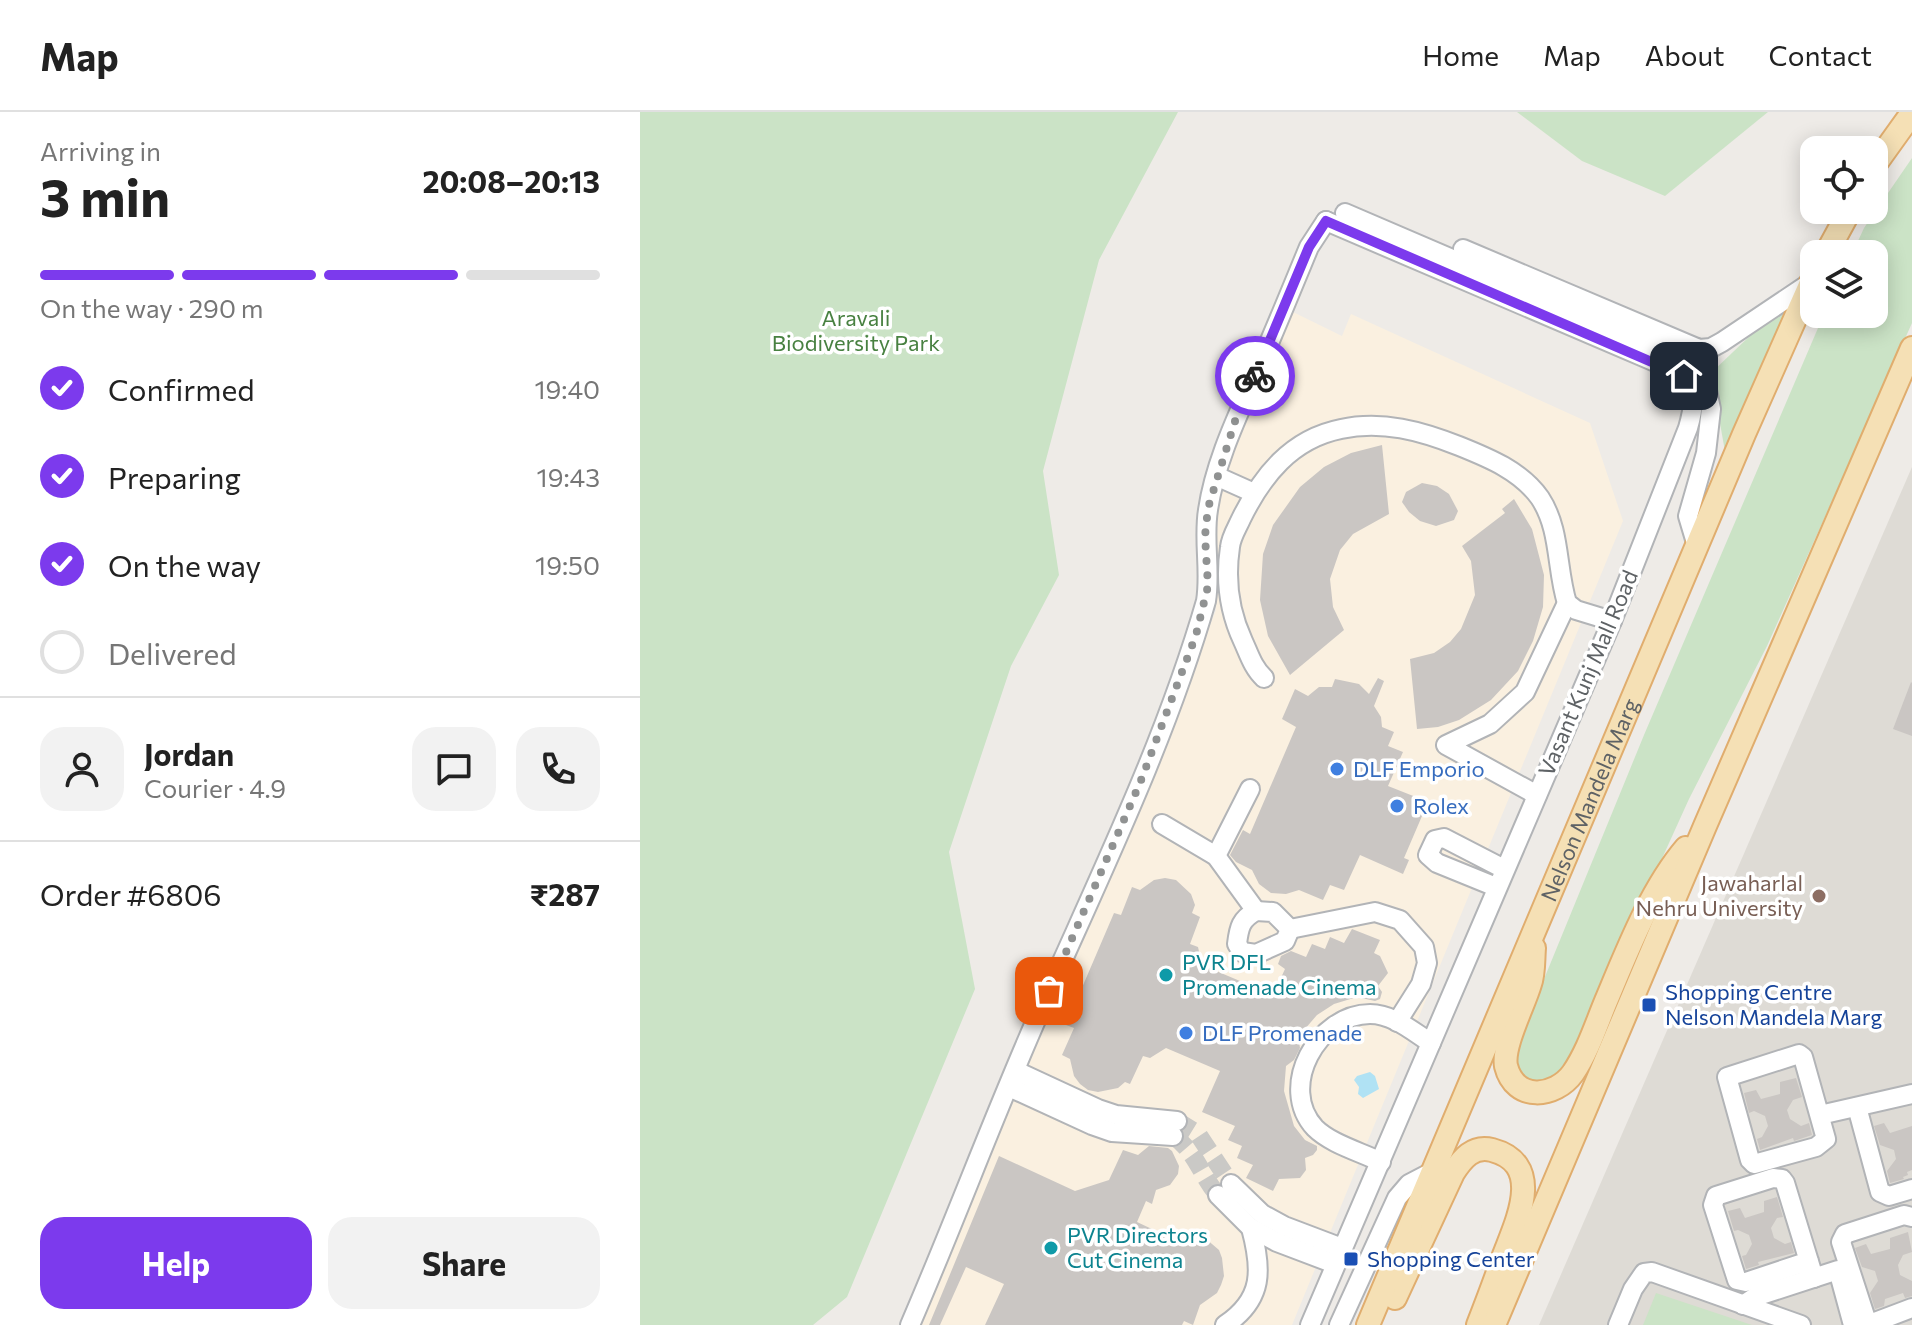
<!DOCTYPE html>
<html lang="en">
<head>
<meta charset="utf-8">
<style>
	body { margin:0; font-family:Commissioner,sans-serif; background:#f2f2f2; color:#222; height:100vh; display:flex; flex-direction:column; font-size:30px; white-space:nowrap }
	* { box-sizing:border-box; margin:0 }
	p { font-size:26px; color:#767676 }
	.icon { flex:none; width:44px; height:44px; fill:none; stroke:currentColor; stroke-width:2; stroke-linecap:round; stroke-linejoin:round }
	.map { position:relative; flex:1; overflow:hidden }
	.drawer { display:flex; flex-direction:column; background:#fff; width:640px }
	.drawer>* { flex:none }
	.buttons { position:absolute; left:1160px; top:24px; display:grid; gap:16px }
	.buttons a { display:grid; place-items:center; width:88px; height:88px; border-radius:16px; background:#fff; box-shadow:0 4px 20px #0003; font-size:40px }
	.pin { position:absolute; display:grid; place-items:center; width:68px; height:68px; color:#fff; margin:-34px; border-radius:16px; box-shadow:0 4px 12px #0006 }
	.courier { position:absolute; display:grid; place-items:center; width:80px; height:80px; margin:-40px; border:6px solid #7c3aed; border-radius:50%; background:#fff; color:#222; box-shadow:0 2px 10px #0007 }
	.headline em { font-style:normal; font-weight:700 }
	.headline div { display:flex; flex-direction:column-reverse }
	.headline { display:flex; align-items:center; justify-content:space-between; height:136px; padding:0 40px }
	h1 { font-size:52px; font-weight:700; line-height:60px }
	.bar { display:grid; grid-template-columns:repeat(4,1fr); gap:12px 8px; align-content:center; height:96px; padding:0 40px }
	.bar i { height:10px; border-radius:6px; background:#e0e0e0 }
	.bar .active { background:#7c3aed }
	.bar p { grid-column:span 4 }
	.line { display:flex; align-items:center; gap:20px; padding:0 40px; border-top:2px solid #e0e0e0 }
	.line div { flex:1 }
	.round { display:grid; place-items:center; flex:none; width:84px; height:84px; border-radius:24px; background:#f2f2f2 }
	ol { padding:0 40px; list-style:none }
	li { display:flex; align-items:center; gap:24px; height:88px }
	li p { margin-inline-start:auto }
	li .icon { padding:8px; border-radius:50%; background:#7c3aed; color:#fff; stroke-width:4 }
	li:last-child { color:#767676 }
	li i { width:44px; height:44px; border:4px solid #e0e0e0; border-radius:50% }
	.button { display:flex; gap:16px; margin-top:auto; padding:16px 40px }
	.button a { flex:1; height:92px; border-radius:24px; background:#7c3aed; color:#fff; font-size:32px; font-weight:700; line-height:92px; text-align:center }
	.button a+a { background:#f2f2f2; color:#222 }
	header { display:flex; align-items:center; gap:48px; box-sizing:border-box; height:112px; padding:0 40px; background:#fff; border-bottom:2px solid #e0e0e0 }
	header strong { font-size:38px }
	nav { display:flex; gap:44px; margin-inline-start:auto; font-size:28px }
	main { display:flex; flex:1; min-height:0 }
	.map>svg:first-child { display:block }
	.commercial { fill:#faf0e0 }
	.education { fill:#dedbd5 }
	.green { fill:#cbe3c6 }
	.water { fill:#b0e2f4 }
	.building { fill:#cac6c3 }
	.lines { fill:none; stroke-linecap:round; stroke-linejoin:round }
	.minor-tunnel { stroke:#cac9c6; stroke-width:18; stroke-dasharray:18 9; stroke-linecap:butt }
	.minor-casing { stroke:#b2b4b7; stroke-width:22 }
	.major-casing { stroke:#e0ad6e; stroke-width:26 }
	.minor { stroke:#fff; stroke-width:18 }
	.major { stroke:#f5e0b5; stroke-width:22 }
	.done { stroke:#909292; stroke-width:8; stroke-dasharray:0 14.4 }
	.route { stroke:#7c3aed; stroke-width:10 }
	.shop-dot { fill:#3f7fe0; stroke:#fff; stroke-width:3 }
	.education-dot { fill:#8d6e63; stroke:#fff; stroke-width:3 }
	.culture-dot { fill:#0f9aa8; stroke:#fff; stroke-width:3 }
	.transit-dot { fill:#1a4fb4; stroke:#fff; stroke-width:3 }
	.labels { text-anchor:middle; stroke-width:7; stroke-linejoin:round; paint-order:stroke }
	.park-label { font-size:22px; fill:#488141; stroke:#fff }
	.street-label { font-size:22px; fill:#5e6265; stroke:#fff }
	.shop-label { font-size:22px; fill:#366cbe; stroke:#fff; text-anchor:start }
	.education-label { font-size:22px; fill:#785e54; stroke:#fff; text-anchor:end }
	.culture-label { font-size:22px; fill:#0d838f; stroke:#fff; text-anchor:start }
	.transit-label { font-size:22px; fill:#164399; stroke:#fff; text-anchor:start }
</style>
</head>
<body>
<header>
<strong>Map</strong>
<nav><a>Home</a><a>Map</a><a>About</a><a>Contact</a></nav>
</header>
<main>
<section class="drawer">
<div class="headline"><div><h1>3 min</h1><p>Arriving in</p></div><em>20:08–20:13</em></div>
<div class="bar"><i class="active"></i><i class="active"></i><i class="active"></i><i></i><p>On the way · 290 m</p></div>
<ol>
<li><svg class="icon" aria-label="check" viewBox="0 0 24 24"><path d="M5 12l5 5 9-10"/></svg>Confirmed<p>19:40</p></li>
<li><svg class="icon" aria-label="check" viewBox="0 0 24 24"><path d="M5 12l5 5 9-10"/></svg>Preparing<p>19:43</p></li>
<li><svg class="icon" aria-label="check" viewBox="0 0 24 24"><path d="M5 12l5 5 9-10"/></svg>On the way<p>19:50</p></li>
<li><i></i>Delivered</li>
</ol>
<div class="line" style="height:144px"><a class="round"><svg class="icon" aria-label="person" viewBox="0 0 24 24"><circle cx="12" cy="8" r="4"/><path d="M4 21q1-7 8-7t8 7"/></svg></a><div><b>Jordan</b><p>Courier · 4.9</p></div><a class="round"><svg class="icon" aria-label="chat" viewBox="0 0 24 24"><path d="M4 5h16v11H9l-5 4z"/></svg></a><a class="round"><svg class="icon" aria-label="phone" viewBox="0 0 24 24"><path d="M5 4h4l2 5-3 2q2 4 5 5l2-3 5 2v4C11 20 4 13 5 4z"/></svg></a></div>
<div class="line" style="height:104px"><div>Order #6806</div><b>₹287</b></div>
<div class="button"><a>Help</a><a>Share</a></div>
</section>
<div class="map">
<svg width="1272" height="1213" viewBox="0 0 1272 1213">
	<rect width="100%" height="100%" fill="#eeebe7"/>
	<polygon class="commercial" points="653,200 702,224 711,202 950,311 983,409 652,1213 279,1213 377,974 488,717 576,498 573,405 577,377"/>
	<polygon class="education" points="1272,355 1272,1213 899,1213"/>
	<g class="green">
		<polygon points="0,0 538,0 459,148 403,359 419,463 371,554 309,740 335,877 207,1185 173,1213 0,1213"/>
		<polygon points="877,0 1128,0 1025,84 942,49"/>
		<path d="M 1272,46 L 1272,211 L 1127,534 L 1049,687 L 930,949 C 905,983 875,980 877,933 L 1004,623 L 1184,202 L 1234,202 L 1234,142 L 1212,142 L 1224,116 Z"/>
		<polygon points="1136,199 1147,202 1086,345 1071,261"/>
		<polygon points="1016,1181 1112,1213 1003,1213"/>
	</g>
	<polygon class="water" points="730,960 735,964 739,977 723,986 718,982 719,975 714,968 717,964"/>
	<g class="building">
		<polygon points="742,333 749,402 713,422 700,438 690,467 693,495 704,518 650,563 628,524 620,488 623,442 633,413 660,375 684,355 711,341"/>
		<polygon points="782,371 797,374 809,382 818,399 814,408 796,414 780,409 769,400 762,390 766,380"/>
		<polygon points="874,387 892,417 904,463 903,495 893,529 878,559 851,588 819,608 798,615 777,617 770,547 794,541 810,530 821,517 835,483 831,449 822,434 865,401 862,397"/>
		<polygon points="738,566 744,569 734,594 741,605 742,615 754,620 748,634 763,640 748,674 791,691 785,705 782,704 764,746 769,748 763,762 720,743 704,778 690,773 683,788 659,778 646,782 631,781 619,772 612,758 596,750 590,743 603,718 610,722 656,615 642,607 655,577 668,584 679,575 692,575 695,567 719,572 729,582"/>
		<polygon points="1271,570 1272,571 1272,624 1253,617"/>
		<polygon points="525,766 536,768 551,782 555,793 552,801 560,805 550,832 558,835 562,853 633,883 645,857 638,852 641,844 651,839 666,845 672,832 685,837 690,825 704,831 712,817 740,828 734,841 740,844 748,861 738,874 742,880 740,887 735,889 717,885 694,892 677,903 658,925 660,936 654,948 646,954 644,979 654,1014 665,1028 677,1034 677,1038 673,1043 665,1046 666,1058 660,1066 639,1067 633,1079 606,1066 613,1053 597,1046 602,1034 588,1028 595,1014 562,1000 580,959 526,936 510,946 503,944 490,972 485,970 478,976 458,980 448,978 440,972 434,964 430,947 422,943 434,916 426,913 474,801 481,803 492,775 500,778 514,768"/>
		<polygon points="1156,966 1162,985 1153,988 1147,998 1150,1007 1161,1014 1169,1011 1172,1023 1154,1029 1153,1026 1120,1038 1117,1027 1122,1025 1128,1014 1125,1004 1114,999 1109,1001 1104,981 1116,978 1121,987 1140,982 1140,970"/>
		<polygon points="1244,1011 1250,1021 1272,1014 1272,1058 1267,1060 1268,1063 1263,1065 1264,1067 1250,1071 1247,1059 1256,1047 1254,1038 1240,1033 1234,1014"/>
		<polygon points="509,1034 528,1036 532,1039 539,1054 538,1062 530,1073 516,1078 512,1092 506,1089 497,1110 531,1126 548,1122 565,1126 579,1138 582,1146 584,1164 581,1173 577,1181 560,1193 553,1213 544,1209 542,1213 345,1213 364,1172 326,1155 300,1213 289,1213 359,1044 435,1079 469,1068 483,1038 498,1043"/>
		<polygon points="1137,1085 1143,1105 1137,1106 1131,1116 1134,1126 1145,1132 1151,1130 1154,1141 1118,1150 1119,1153 1106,1157 1102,1144 1106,1143 1112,1132 1109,1123 1098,1118 1094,1119 1088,1099 1100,1096 1105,1106 1124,1100 1124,1089"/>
		<polygon points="1268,1120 1272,1140 1263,1143 1258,1153 1260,1163 1272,1169 1272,1184 1265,1186 1263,1181 1245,1187 1244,1194 1235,1197 1230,1181 1238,1169 1235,1159 1222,1155 1215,1136 1226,1132 1231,1142 1250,1137 1250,1126"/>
	</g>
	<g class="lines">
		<g class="minor-tunnel">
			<polyline points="537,1009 558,1022 591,1072"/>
			<path d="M 533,1024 C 556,1039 561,1064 578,1083"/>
		</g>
		<defs>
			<g id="minor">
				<polyline points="705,101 1052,250 1065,269 1071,297 1066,341 1048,404 1057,434"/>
				<polyline points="823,137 1059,237 1071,236 1082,230 1170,171"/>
				<polyline points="576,364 614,381"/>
				<path d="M 624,566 C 613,556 609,542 603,529 C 589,499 585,468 590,435 C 591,425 597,416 601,407 C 622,364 651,327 701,317 C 742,308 781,319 819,334 C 849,346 881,359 900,386 C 921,418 916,456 927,491 L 936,498 L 972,509"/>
				<polyline points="897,683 806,633 850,612 885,580 927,491"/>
				<polyline points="522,712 576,744 616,799"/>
				<polyline points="576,744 610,677"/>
				<polyline points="856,775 797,751 788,743 795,728 804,726 864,757"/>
				<path d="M 616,799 L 633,800 L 650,817 L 645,829 L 616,842 L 602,840 L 597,832 C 599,815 601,807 616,799 Z"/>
				<polyline points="650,817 735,800 760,808 784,835 787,851 781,872 757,910"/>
				<polygon points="1159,942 1163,945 1186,1027 1176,1035 1114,1052 1110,1048 1087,965"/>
				<polyline points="376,959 458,997 476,1003 537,1009"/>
				<polyline points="369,975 452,1013 472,1020 533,1024"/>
				<polyline points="1217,995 1240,1080 1249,1084 1272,1077"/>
				<polyline points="1180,1003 1272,982"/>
				<path d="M 741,1050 C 721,1040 691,1032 675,1016 C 637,975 678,902 730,902 C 753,902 772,919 791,931"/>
				<polyline points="591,1072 622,1102 644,1114 702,1136"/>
				<polyline points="578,1083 611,1116 637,1130 695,1152"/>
				<polyline points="1272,1105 1264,1103 1205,1122 1201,1130 1227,1210 1235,1210 1272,1196"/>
				<polyline points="1169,1149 1106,1170 1097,1168 1073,1093 1076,1084 1133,1066 1142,1067 1145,1071 1174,1166"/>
				<polyline points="1103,1193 1115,1185 1198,1158 1213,1213"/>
				<path d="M 270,1213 C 315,1109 354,1003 400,899 C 459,765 525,631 566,489 C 571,459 563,428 568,398 C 575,350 598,303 617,259 C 635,218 652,176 669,135 L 686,109"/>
				<path d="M 585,1213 C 624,1187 622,1157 611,1116"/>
				<path d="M 670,1213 L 972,509 L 1048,316 C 1055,292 1058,273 1034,258 L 686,109"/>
				<polyline points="699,1213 757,1086 769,1072 792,1060"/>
				<polyline points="978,1213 993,1177 1004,1161 1012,1160 1161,1213"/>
			</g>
			<g id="major">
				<polyline points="1234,54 1272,1"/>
				<polyline points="1186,142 1210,98"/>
				<path d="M 894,836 C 893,847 894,861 890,872 C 884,893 862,934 866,954 C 875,990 915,986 933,961 C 948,939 956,913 966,889 C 987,839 1011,777 1046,736"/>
				<path d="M 755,1186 L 813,1061 C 822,1047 833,1033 852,1038 C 905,1052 877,1109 864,1143 C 856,1166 847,1190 838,1213"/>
				<path id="s1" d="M 728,1213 L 1104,322 L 1174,164"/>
				<polyline points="854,1213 1065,714 1272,236"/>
			</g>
		</defs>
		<use href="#minor" class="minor-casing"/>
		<use href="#major" class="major-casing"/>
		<use href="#minor" class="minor"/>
		<use href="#major" class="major"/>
	</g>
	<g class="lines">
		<polyline class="done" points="409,879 500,671 556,523 568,474 565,424 568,396 596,306 615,264"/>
		<polyline class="route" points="615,264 669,135 686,109 1044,264"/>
	</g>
	<g class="shop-dot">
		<circle cx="697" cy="657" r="8"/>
		<circle cx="757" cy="694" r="8"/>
		<circle cx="546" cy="921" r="8"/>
	</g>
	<circle class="education-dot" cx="1179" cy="784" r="8"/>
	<g class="culture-dot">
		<circle cx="526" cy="863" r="8"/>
		<circle cx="411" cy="1136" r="8"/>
	</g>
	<g class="transit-dot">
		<rect x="1001" y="885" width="16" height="16" rx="4"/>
		<rect x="703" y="1139" width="16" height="16" rx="4"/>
	</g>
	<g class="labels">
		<g class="park-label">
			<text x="216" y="214">Aravali<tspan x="216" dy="25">Biodiversity Park</tspan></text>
		</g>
		<g class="street-label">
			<text transform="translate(948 561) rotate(-67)" y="8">Vasant Kunj Mall Road</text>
			<text dy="8" stroke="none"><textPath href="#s1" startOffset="570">Nelson Mandela Marg</textPath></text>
		</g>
		<g class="shop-label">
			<text x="713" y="665">DLF Emporio</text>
			<text x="773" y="702">Rolex</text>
			<text x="562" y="929">DLF Promenade</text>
		</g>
		<g class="education-label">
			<text x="1163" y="779">Jawaharlal<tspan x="1163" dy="25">Nehru University</tspan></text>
		</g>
		<g class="culture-label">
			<text x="542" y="858">PVR DFL<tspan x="542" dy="25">Promenade Cinema</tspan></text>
			<text x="427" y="1131">PVR Directors<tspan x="427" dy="25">Cut Cinema</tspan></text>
		</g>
		<g class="transit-label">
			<text x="1025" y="888">Shopping Centre<tspan x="1025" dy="25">Nelson Mandela Marg</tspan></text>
			<text x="727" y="1155">Shopping Center</text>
		</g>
	</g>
</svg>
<div class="buttons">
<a><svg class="icon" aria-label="locate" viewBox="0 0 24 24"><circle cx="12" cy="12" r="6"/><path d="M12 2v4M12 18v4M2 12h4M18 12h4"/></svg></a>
<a><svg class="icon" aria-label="layers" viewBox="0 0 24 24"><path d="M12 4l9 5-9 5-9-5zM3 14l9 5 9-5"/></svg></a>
</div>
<div class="pin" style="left:409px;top:879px;background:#ea580c"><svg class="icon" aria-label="bag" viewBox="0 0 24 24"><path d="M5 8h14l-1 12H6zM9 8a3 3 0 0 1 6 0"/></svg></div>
<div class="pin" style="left:1044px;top:264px;background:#1f2937"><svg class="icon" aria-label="home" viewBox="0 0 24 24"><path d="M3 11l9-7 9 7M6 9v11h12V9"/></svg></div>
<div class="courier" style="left:615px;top:264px"><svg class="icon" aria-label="bike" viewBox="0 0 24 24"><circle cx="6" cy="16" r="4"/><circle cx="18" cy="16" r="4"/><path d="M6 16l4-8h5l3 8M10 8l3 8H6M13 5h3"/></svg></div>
</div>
</main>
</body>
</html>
